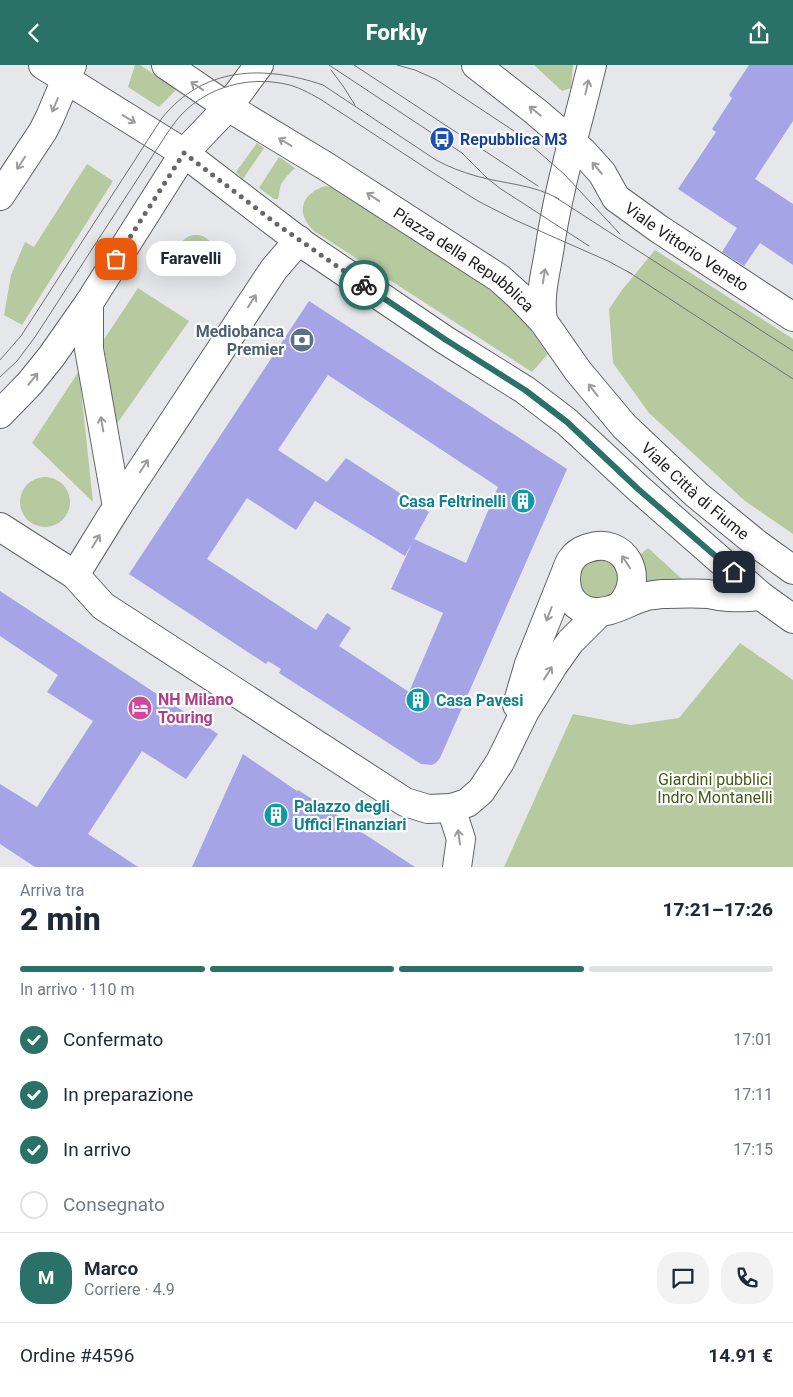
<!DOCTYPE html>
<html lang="it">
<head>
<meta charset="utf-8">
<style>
	body { margin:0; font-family:Roboto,sans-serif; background:#f2f2f3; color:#1f2937; height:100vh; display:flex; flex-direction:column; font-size:19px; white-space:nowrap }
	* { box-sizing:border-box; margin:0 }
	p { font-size:16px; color:#747a83 }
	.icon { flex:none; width:28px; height:28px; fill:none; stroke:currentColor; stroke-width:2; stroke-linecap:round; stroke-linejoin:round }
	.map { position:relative; height:802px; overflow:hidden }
	.sheet { display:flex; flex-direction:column; background:#fff; flex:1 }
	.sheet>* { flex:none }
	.pin { position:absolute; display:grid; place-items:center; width:42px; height:42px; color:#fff; margin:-21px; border-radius:10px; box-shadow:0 2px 8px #0006 }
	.courier { position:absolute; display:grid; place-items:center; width:50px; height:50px; margin:-25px; border:4px solid #2a7168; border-radius:50%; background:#fff; color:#222; box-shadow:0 1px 6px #0007 }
	.bubble { position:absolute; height:35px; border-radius:18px; background:#fff; box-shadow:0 5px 20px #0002; font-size:16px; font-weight:800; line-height:35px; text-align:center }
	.overview em { font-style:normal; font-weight:800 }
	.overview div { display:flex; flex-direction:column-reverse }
	.overview { display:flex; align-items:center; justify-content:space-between; height:85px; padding:0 20px }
	h1 { font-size:32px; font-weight:800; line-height:38px }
	.bar { display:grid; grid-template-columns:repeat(4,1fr); gap:8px 5px; align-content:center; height:60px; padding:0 20px }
	.bar i { height:6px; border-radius:4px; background:#e0e1e3 }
	.bar .selected { background:#2a7168 }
	.bar p { grid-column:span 4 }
	.line { display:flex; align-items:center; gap:12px; padding:0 20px; border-top:1px solid #e0e1e3 }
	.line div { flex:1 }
	.round { display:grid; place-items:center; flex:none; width:52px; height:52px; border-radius:20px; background:#f2f2f3 }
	ol { padding:0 20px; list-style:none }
	li { display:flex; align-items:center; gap:15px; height:55px }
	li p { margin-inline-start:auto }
	li .icon { padding:5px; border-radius:50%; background:#2a7168; color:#fff; stroke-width:4 }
	li:last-child { color:#747a83 }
	li i { width:28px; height:28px; border:2px solid #e0e1e3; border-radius:50% }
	header { display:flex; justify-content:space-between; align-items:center; height:65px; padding:0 20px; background:#2a7168; color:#fff; font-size:22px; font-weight:800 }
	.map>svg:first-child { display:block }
	.green { fill:#b7c99f }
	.building { fill:#a5a4e6; fill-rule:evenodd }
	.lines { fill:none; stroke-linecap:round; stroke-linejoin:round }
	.minor-casing { stroke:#616265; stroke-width:30 }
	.tertiary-casing { stroke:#616265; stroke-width:30 }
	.secondary-casing { stroke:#616265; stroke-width:30 }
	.minor { stroke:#fff; stroke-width:28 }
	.tertiary { stroke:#fff; stroke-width:28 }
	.secondary { stroke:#fff; stroke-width:28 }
	.tram { stroke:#717173; stroke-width:1 }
	.oneway { stroke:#9c9c9c }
	.done { stroke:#676769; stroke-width:5; stroke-dasharray:0 9 }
	.route { stroke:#2a7168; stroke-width:6 }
	.labels { text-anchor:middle; stroke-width:4.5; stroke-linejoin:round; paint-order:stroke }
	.transit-label { font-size:16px; font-weight:bold; fill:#164399; stroke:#fff; text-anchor:start }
	.street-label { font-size:16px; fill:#222223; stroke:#fff }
	.service-label { font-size:16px; font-weight:bold; fill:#4e5e75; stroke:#fff; text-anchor:end }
	.culture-label { font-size:16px; font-weight:bold; fill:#0d838f; stroke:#fff; text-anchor:start }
	.hotel-label { font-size:16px; font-weight:bold; fill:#b23c85; stroke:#fff; text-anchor:start }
	.park-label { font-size:16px; fill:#445c16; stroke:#fff }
</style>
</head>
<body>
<header><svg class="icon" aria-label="back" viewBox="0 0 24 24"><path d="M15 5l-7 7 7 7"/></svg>Forkly<svg class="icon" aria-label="share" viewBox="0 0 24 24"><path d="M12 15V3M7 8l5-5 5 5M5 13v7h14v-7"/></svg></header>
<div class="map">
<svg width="793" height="802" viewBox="0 0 793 802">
	<rect width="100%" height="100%" fill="#e6e7ea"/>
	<g class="green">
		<polygon points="135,0 140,0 177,24 159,42 128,22"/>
		<polygon points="534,0 573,0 571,23 562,26"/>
		<polygon points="257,78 264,83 243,114 236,107"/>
		<polygon points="279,92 295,103 287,111 281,119 278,134 274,134 259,123"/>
		<polygon points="87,99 113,116 22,260 4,250 11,210 25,177 34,182"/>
		<path d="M 325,121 L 337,123 L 482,219 L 521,251 L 548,289 L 532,307 L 314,166 C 295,148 301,129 325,121 Z"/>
		<circle cx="196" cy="188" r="18"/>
		<polygon points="655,185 793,274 793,469 745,436 649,348 613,298 609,244 622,225"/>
		<polygon points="138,223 189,256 116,360 103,276"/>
		<polygon points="79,306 93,437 32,378"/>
		<circle cx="45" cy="437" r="25"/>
		<polygon points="648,483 683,515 647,518 640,490"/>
		<polygon points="598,491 619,502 621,526 600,538 580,528 578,505 583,497"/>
		<polygon points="740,578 793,615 793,802 504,802 573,649 631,660 679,653"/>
	</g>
	<g class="building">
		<polygon points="749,0 793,0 793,56 755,114 793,139 793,200 760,178 744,201 722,187 737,163 678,124 716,67 712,64 732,33 729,30"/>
		<path d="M 309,236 L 567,404 L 440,693 L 436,698 L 432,700 L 421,699 L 279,608 L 281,604 L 268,596 L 266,599 L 129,509 ZM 328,310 L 498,422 L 466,498 L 414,474 L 391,524 L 443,548 L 409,627 L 339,581 L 351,563 L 327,548 L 316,565 L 207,494 L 247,433 L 296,465 L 315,436 L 405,491 L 429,447 L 346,393 L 327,417 L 278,385 Z"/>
		<polygon points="0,526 218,669 186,714 142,686 88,769 138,802 35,802 0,779 0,719 37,742 93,656 47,627 58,610 0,571"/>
		<polygon points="243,689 297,726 298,725 350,758 349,759 415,802 192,802"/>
	</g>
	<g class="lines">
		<defs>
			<g id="minor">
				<path id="s1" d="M 476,0 L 535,46 L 583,87 L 602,108 L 616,133 L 659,164 L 793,252"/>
				<polyline points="89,238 89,284 117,442"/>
				<path d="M 543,256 C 539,231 545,211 549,187 C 558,124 577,62 592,0"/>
				<polyline points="0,462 75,510 103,541 405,737 428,744 451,743 467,738 481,726 500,697 525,646 553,601 570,577 599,548"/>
				<path d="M 567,504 C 564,522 569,541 589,546 C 609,551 628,536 647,531 C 651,530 657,530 662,529 C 677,529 692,528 708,529 C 715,530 723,532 730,532 C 741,533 751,532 761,531"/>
				<polyline points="75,510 117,442 264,219 274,204 299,175"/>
				<path d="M 517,640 L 529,599 L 567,504 C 568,501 570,496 572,494 C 576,488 582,485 588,483 C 625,471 646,512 621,540"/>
				<polyline points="451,743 461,774 457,802"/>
			</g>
			<g id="tertiary">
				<polyline points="0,131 43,66 50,52 72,0"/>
				<polyline points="0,349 30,318 51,292 89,238 184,88 228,42 259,0"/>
			</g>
			<g id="secondary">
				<polyline points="43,0 184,88 303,179 445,275 525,325 567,357 638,423 761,531 793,554"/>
				<path id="s2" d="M 166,0 L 228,42 L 327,102 L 499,213 L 518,230 L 543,256 L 578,306 L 624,361 L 697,430 L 757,479 L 793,505"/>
			</g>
		</defs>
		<use href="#minor" class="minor-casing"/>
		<use href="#tertiary" class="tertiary-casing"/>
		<use href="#secondary" class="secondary-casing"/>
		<use href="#minor" class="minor"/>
		<use href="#tertiary" class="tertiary"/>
		<use href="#secondary" class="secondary"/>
		<g class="tram">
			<polyline points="329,0 462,88 488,114 501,124 589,181"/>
			<polyline points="354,0 538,121"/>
			<polyline points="397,0 415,5 437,15 517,68 564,109 620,169"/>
			<polyline points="331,5 343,21 355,40"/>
			<polyline points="555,132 793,286"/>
			<polyline points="627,206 793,314"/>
			<path d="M 0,295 L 21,271 L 162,53 C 204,1 264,0 323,20 L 436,95 C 449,102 462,107 476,111 C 504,119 533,119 559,134"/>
			<path d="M 0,312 L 17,296 L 35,272 L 166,70 C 171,63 176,55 182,49 C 208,22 248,11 285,19 C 297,21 309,28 320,34 L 435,109 L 478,136 L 515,155 L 608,196 L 632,209"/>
		</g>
	</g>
	<defs><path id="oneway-shaft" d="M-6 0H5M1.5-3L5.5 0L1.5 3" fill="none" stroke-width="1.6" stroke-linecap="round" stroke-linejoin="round" transform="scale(1.25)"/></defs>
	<g class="oneway">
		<use href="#oneway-shaft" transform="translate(197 21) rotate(-146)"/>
		<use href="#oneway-shaft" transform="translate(587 22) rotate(-77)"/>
		<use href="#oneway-shaft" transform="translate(55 40) rotate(113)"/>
		<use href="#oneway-shaft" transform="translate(535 46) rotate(-141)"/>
		<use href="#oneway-shaft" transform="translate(129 54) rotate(31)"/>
		<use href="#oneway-shaft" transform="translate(285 77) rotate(-149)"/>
		<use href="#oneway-shaft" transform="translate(21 98) rotate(123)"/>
		<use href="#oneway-shaft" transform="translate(597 103) rotate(-130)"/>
		<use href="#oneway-shaft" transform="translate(373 132) rotate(-147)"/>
		<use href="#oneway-shaft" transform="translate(544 211) rotate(-81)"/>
		<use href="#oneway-shaft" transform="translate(252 236) rotate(-57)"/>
		<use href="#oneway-shaft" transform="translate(33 314) rotate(-51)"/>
		<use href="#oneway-shaft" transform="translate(593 325) rotate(-128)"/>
		<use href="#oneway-shaft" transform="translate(102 359) rotate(-100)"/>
		<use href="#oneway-shaft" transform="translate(144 401) rotate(-57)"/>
		<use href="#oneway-shaft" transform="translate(96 476) rotate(-59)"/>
		<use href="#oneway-shaft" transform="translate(626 497) rotate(-123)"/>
		<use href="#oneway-shaft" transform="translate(549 549) rotate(111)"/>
		<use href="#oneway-shaft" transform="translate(548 608) rotate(-58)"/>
		<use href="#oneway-shaft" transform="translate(459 772) rotate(-98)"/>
	</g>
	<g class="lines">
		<polyline class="done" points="116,194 184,88 278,160 364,220"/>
		<polyline class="route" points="364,220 446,275 525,325 567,357 638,424 734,507"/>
	</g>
	<defs>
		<symbol id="bus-disc" viewBox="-11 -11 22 22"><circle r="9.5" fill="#1a4fb4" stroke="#fff"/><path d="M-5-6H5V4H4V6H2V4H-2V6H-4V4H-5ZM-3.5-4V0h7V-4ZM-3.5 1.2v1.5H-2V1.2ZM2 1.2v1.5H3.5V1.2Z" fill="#fff"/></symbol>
		<symbol id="bank-disc" viewBox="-11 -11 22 22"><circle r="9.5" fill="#5c6f8a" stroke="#fff"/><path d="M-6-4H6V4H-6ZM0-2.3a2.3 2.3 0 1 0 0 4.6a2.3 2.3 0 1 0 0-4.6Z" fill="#fff"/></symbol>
		<symbol id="building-disc" viewBox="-11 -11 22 22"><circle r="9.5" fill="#0f9aa8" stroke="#fff"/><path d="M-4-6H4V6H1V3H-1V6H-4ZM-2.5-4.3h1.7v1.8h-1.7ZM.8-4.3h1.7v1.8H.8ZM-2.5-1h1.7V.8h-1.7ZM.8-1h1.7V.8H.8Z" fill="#fff"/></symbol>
		<symbol id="hotel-disc" viewBox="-11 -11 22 22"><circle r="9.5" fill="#d1479c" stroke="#fff"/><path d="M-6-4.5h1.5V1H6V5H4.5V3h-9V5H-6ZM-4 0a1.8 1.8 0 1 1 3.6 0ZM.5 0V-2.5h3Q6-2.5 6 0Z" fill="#fff"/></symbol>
	</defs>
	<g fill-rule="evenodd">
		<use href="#bus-disc" x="428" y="60" width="28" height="28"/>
		<use href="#bank-disc" x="288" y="261" width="28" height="28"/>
		<use href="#building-disc" x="509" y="422" width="28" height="28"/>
		<use href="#building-disc" x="404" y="621" width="28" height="28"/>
		<use href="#hotel-disc" x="126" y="629" width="28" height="28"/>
		<use href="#building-disc" x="262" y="736" width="28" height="28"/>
	</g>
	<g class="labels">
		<g class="transit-label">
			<text x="460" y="80">Repubblica M3</text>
		</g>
		<g class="street-label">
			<text dy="6" stroke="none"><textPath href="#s1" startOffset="281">Viale Vittorio Veneto</textPath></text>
			<text dy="6" stroke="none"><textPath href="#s2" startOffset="356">Piazza della Repubblica</textPath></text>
			<text dy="6" stroke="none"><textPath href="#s2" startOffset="686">Viale Città di Fiume</textPath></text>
		</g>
		<g class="service-label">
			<text x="284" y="272">Mediobanca<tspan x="284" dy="18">Premier</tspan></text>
		</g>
		<g class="culture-label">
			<text x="506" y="442" text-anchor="end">Casa Feltrinelli</text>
			<text x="436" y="641">Casa Pavesi</text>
			<text x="294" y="747">Palazzo degli<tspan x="294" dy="18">Uffici Finanziari</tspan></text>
		</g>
		<g class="hotel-label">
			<text x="158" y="640">NH Milano<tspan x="158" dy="18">Touring</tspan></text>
		</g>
		<g class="park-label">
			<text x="715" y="720">Giardini pubblici<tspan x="715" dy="18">Indro Montanelli</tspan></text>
		</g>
	</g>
</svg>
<div class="pin" style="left:116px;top:194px;background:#ea580c"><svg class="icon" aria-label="bag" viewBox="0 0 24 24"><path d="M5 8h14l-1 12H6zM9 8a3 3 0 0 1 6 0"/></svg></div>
<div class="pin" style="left:734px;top:507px;background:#1f2937"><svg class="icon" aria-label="home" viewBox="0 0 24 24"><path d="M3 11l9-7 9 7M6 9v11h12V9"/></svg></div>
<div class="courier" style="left:364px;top:220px"><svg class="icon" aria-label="bike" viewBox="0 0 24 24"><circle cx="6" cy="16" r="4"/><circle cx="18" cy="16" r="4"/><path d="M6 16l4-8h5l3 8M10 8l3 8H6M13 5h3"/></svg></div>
<div class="bubble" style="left:146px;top:176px;width:90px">Faravelli</div>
</div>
<section class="sheet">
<div class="overview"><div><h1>2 min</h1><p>Arriva tra</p></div><em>17:21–17:26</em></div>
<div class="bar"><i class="selected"></i><i class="selected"></i><i class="selected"></i><i></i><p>In arrivo · 110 m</p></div>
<ol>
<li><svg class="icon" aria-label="check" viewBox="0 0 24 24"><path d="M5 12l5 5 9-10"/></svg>Confermato<p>17:01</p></li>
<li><svg class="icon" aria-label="check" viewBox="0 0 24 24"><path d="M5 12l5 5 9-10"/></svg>In preparazione<p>17:11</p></li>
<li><svg class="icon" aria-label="check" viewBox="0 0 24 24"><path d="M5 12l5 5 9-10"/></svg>In arrivo<p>17:15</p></li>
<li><i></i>Consegnato</li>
</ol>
<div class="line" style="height:90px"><b class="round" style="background:#2a7168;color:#fff">M</b><div><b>Marco</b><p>Corriere · 4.9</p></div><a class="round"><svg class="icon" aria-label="chat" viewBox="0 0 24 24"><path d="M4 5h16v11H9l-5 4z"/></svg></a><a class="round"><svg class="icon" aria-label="phone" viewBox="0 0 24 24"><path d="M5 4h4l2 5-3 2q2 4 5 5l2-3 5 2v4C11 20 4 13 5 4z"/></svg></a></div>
<div class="line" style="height:65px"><div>Ordine #4596</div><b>14.91 €</b></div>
</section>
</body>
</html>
